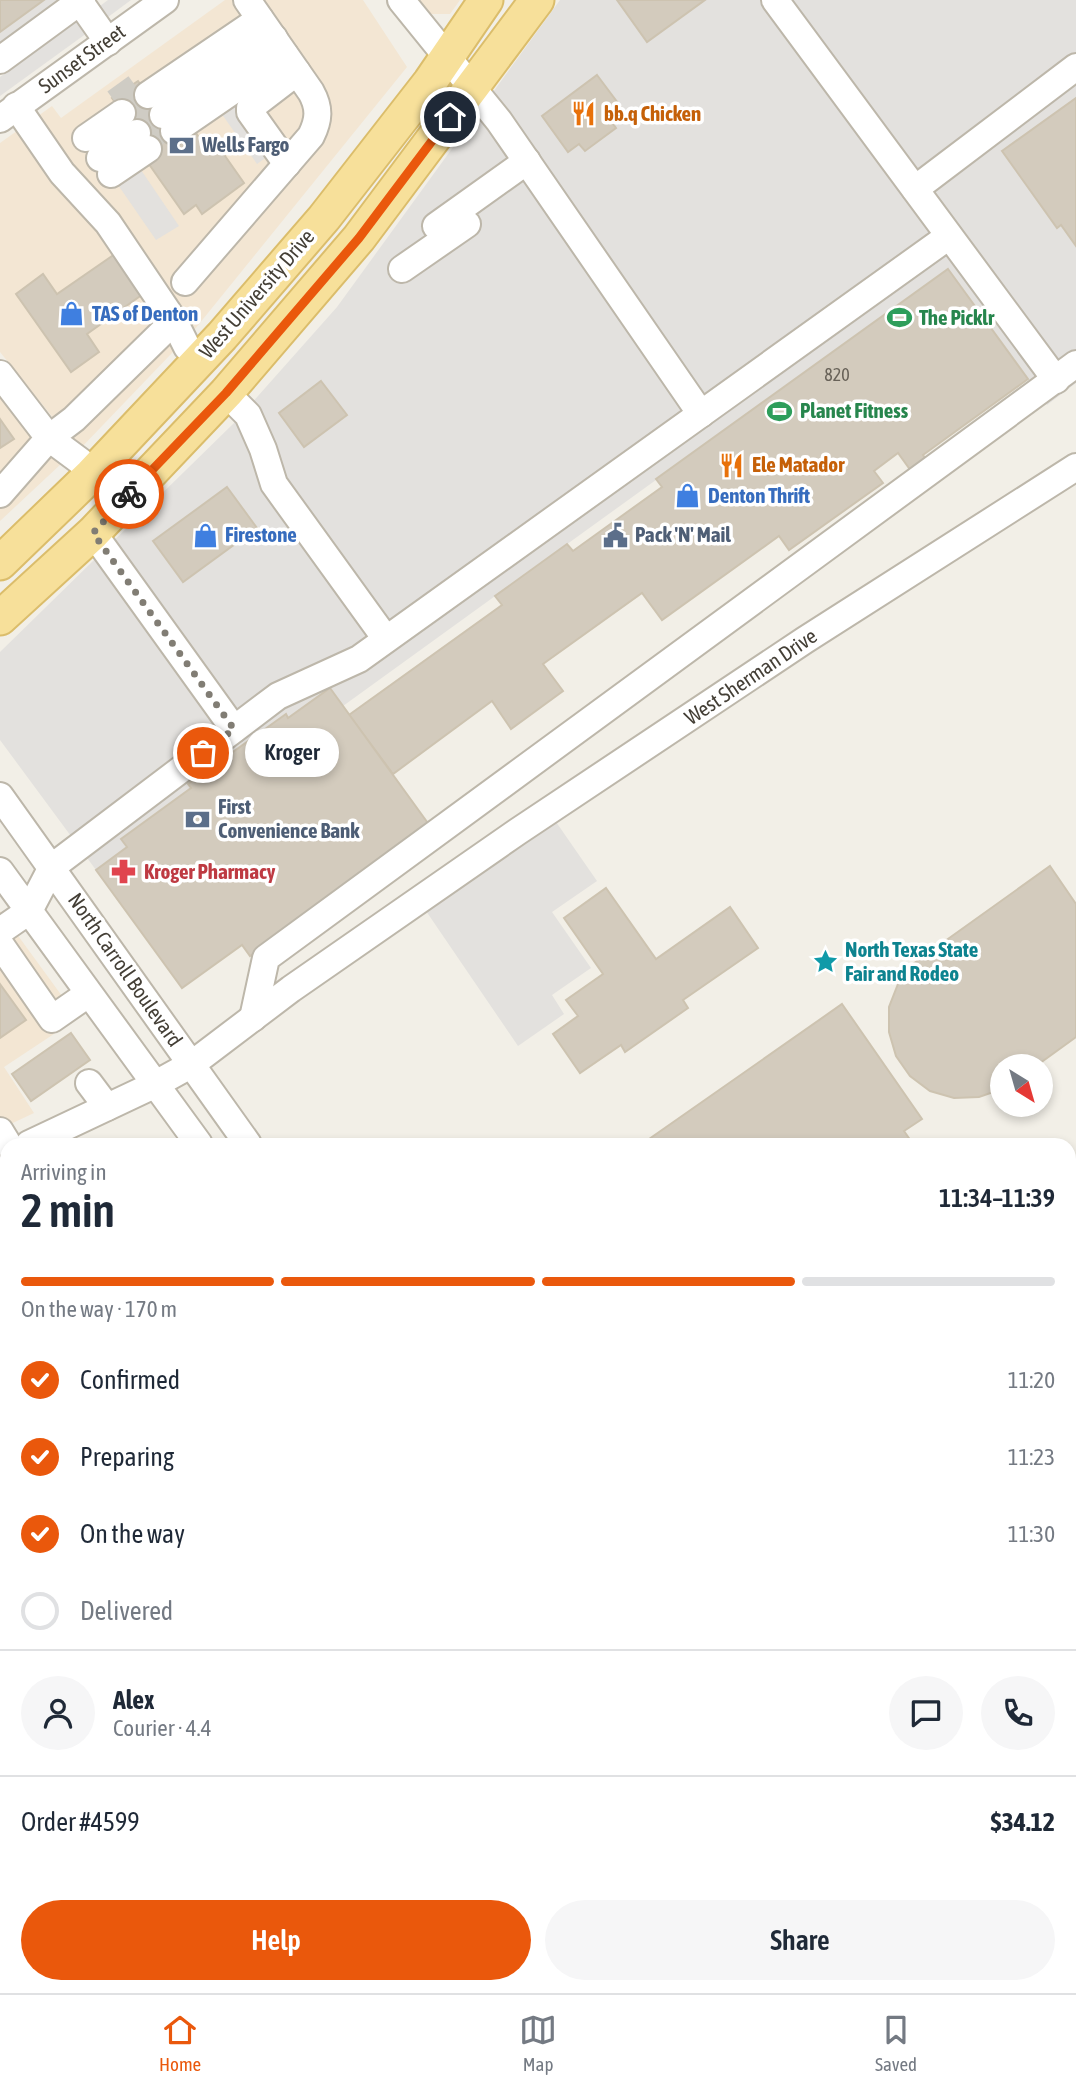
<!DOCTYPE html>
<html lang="en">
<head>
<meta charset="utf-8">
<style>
	body { margin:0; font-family:"Asap Condensed",sans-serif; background:#f6f6f7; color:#1f2937; height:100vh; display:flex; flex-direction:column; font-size:26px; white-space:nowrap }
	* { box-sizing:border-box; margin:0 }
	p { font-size:23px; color:#747a83 }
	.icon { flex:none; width:38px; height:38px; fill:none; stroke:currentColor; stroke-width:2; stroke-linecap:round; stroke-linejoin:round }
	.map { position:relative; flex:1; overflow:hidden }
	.sheet { position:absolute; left:0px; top:1138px; width:1076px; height:856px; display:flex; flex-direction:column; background:#fff; border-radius:21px 21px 0 0; box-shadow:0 4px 10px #0003 }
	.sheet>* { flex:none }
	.needle { width:46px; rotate:143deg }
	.controls { position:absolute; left:990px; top:1054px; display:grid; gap:14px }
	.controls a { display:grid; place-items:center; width:63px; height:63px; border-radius:50%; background:#fff; box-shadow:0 4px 10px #0003; font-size:35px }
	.pin { position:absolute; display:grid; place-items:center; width:60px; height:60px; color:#fff; margin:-30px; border:4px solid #fff; border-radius:50%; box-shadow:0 2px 7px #0007 }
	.courier { position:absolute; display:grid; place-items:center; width:70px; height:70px; margin:-35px; border:5px solid #ea580c; border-radius:50%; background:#fff; color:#222; box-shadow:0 2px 9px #0007 }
	.bubble { position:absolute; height:49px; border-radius:24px; background:#fff; box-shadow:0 4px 10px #0003; font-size:23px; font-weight:600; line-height:49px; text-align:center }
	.headline em { font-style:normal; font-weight:600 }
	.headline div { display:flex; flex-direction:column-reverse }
	.headline { display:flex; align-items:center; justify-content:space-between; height:119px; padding:0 21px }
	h1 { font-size:46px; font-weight:600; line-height:52px }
	.bar { display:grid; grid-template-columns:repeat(4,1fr); gap:10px 7px; align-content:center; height:84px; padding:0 21px }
	.bar i { height:9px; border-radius:5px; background:#e0e1e3 }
	.bar .selected { background:#ea580c }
	.bar p { grid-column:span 4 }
	.line { display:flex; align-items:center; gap:18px; padding:0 21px; border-top:2px solid #e0e1e3 }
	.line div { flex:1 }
	.round { display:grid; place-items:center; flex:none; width:74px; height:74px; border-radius:37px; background:#f6f6f7 }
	ol { padding:0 21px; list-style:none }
	li { display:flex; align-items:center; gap:21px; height:77px }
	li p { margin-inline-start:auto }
	li .icon { padding:7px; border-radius:50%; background:#ea580c; color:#fff; stroke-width:4 }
	li:last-child { color:#747a83 }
	li i { width:38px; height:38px; border:4px solid #e0e1e3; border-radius:50% }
	.primary-button { display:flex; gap:14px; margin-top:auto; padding:14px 21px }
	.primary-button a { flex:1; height:80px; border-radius:42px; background:#ea580c; color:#fff; font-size:28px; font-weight:600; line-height:80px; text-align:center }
	.primary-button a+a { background:#f6f6f7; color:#1f2937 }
	.tab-bar { display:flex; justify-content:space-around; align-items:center; height:98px; border-top:2px solid #e0e1e3; background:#fff; font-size:19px; color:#747a83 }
	.tab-bar a { display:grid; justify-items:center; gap:4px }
	.tab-bar .selected { color:#ea580c }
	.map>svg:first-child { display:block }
	.residential { fill:#e6e1d5 }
	.commercial { fill:#f3e6d3 }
	.medical { fill:#f2dfdb }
	.parking { fill:#e3e1de }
	.building { fill:#d3cbbd; stroke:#cdc3b0; stroke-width:2 }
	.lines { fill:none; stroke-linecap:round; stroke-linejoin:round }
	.minor-tunnel { stroke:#cfccc4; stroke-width:26; stroke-dasharray:26 13; stroke-linecap:butt }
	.minor-casing { stroke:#bdb7aa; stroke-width:30 }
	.major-casing { stroke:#dbbd6b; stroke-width:37 }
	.minor { stroke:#fff; stroke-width:26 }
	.major { stroke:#f7e09a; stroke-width:33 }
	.done { stroke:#817d74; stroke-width:7; stroke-dasharray:0 12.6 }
	.route { stroke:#ea580c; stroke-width:9 }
	.labels { text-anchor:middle; stroke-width:7; stroke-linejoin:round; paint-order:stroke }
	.number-label { font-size:18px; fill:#686258 }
	.street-label { font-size:21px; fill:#443f36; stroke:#fff }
	.food-label { font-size:21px; font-weight:bold; fill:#c56008; stroke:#fff; text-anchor:start }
	.service-label { font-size:21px; font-weight:bold; fill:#4e5e75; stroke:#fff; text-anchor:start }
	.shop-label { font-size:21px; font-weight:bold; fill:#366cbe; stroke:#fff; text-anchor:start }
	.leisure-label { font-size:21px; font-weight:bold; fill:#27864d; stroke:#fff; text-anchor:start }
	.health-label { font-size:21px; font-weight:bold; fill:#be3a42; stroke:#fff; text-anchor:start }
	.culture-label { font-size:21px; font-weight:bold; fill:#0d838f; stroke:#fff; text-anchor:start }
</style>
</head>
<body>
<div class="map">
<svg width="1076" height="1993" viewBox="0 0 1076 1993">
	<rect width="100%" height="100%" fill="#f2efe7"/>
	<g class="residential">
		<polygon points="7,1186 7,1986 831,1986 836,1993 0,1993 0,1190"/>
		<polygon points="1076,1899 1076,1993 943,1993 953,1986 1069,1986 1069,1904"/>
	</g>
	<g class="commercial">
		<polygon points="225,0 363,0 407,67 195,329 79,450 0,352 0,143 52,106 61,118"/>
		<polygon points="420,0 460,0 450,14 431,14"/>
		<polygon points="0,380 62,463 0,521"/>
		<polygon points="0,911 78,1018 4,1067 34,1113 0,1129"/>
	</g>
	<g class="medical">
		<polygon points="1076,1387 1076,1899 1069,1904 1069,1392"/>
		<polygon points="869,1986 953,1986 943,1993 874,1993"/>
	</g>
	<g class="parking">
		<polygon points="44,0 71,0 0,51 0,32"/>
		<polygon points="108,0 131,0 104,20 96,9"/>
		<polygon points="560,0 1076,0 1076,383 1047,405 948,269 343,706 288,718 285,714 189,784 191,788 121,839 127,847 96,870 0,740 0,652 234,423 337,307"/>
		<polygon points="78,21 87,33 0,96 0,77"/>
		<polygon points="234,102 271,154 257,164 221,113"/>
		<polygon points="139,167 179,226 156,240 116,182"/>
		<polygon points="554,819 597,881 552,912 591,968 552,995 564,1014 518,1046 424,908"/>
		<polygon points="1076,1528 1076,1622 1069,1620 1069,1554"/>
	</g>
	<g class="building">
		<polygon points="0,0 44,0 0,32"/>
		<polygon points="617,0 705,0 647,42"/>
		<polygon points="597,75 624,111 611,121 616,128 585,151 579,144 568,152 542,116"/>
		<polygon points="138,81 176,134 190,124 202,142 211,136 244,183 202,214 196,205 184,214 144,157 129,122 112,98"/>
		<polygon points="1076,98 1076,246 1061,225 1057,228 1002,151"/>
		<polygon points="115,254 143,294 87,334 99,352 71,372 16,294 43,274 57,294"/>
		<polygon points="948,269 1028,379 923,455 929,464 914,475 898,453 874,471 883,483 789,550 779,536 662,620 642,593 543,664 563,691 511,729 492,701 393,774 349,715 502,605 495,596 567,544 573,551 662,487 656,479"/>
		<polygon points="321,381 347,415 304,447 279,413"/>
		<polygon points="0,419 14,439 0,448"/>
		<polygon points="227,487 257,528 183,582 153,541"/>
		<polygon points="330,688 430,826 250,956 242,945 182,988 96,870 127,847 121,839 191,788 188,784 286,714 288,718"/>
		<polygon points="1050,866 1076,904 1076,1037 1036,1066 1003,1066 1002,1089 979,1097 954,1098 930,1091 910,1076 896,1056 889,1032 889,1007 898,984 913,964"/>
		<polygon points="606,888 656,959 730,907 758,948 683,1000 688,1008 625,1052 621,1045 580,1073 553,1034 578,1016 566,1000 603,974 564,918"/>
		<polygon points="0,984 26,1020 0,1038"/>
		<polygon points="842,1004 922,1119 904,1131 913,1144 642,1144"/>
		<polygon points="71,1033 90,1060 31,1101 12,1074"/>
		<polygon points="0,1222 7,1231 7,1249 0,1254"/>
		<polygon points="7,1259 7,1283 0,1274 0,1265"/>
		<polygon points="0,1425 7,1434 7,1460 0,1465"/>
		<polygon points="7,1470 7,1490 0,1481 0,1475"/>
		<polygon points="1069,1620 1076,1622 1076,1832 1069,1832"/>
		<polygon points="7,1794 7,1828 0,1819 0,1799"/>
		<polygon points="1069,1838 1076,1847 1076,1894 1069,1899"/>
		<polygon points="1069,1950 1076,1959 1076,1993 1053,1993 1048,1986 1069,1986"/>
		<polygon points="124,1986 168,1986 170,1988 164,1993 129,1993"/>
		<polygon points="352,1986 387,1986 389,1988 383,1993 357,1993"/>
		<polygon points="501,1986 535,1986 540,1993 500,1993 497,1989"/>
		<polygon points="704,1986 740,1986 732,1993 709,1993"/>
		<polygon points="768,1986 780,1986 785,1993 759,1993"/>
		<polygon points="1036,1986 1041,1993 1026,1993 1035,1986"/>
	</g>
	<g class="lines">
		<g class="minor-tunnel">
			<polyline points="115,102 140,84"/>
			<polyline points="129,122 155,104"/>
			<polyline points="143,142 169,124"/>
		</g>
		<defs>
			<g id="minor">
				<polyline points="401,0 499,121 701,414"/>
				<polyline points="775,0 1056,380"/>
				<polyline points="80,2 108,42"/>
				<polyline points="0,60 82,0"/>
				<polyline points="148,95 260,19"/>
				<polyline points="16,106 62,173 108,223 174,321 187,347 200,360"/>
				<polyline points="163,115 274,38"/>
				<polyline points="0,119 165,0"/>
				<polyline points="174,131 285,55"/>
				<polyline points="86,138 122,113"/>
				<polyline points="100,158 137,133"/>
				<polyline points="287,164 250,112 250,108 297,72"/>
				<polyline points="111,174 148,149"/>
				<polyline points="915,189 1076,67"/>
				<polyline points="436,226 527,161"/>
				<polyline points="402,269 467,224"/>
				<path d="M 185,282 L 311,136 C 319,120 320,108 311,92 L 247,0"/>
				<polyline points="0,374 49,438 0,494"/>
				<polyline points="226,393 248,415 263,449 274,484 386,639"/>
				<polyline points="91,475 80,461 49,438 74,419 174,321"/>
				<polyline points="93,533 234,729"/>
				<polyline points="0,796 248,1144"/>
				<polyline points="0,871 199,1144"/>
				<polyline points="0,931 29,911 52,867 278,696 359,659 949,236"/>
				<polyline points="0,944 52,1019 88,994"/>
				<polyline points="253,1018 266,958 1076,364"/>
				<polyline points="89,1083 107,1107"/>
				<polyline points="0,1131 8,1144"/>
				<polyline points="29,1144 154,1085 192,1064 291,989 517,832 805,640 1076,467"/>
				<polyline points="1069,1203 1076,1199"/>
				<polyline points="0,1352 7,1363"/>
				<polyline points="1069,1520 1076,1519"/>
				<polyline points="1069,1596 1076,1596"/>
				<polyline points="0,1661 7,1656"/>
				<polyline points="0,1902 7,1912"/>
				<polyline points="431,1986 436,1993"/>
				<polyline points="831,1986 835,1993"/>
				<polyline points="0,1992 1,1993"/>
				<polyline points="41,1993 59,1986"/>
				<polyline points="590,1993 600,1986"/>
				<polyline points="903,1993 914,1986"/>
			</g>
			<g id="major">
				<polyline points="0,563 91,475 222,336 324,218 430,82 486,0"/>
				<polyline points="0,618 93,533 226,393 359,238 537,0"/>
			</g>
		</defs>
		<use href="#minor" class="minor-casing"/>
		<use href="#major" class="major-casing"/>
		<use href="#minor" class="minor"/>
		<use href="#major" class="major"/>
	</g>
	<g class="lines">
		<polyline class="done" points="129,494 93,533 234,729 203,753"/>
		<polyline class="route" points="129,494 226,393 359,238 450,117"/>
	</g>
	<defs>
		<symbol id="restaurant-bare" viewBox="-9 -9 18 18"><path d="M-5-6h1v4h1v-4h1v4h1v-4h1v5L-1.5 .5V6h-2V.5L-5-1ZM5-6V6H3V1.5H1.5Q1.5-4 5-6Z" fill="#e8710a" stroke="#fff" stroke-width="2.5" paint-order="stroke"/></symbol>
		<symbol id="bank-bare" viewBox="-9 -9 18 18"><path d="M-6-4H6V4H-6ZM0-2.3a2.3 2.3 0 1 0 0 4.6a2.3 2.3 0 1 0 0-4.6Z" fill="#5c6f8a" stroke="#fff" stroke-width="2.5" paint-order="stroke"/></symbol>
		<symbol id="shop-bare" viewBox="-9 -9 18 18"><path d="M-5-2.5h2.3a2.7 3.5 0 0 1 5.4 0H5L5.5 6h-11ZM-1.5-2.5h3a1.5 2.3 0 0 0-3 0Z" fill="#3f7fe0" stroke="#fff" stroke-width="2.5" paint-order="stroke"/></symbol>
		<symbol id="stadium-bare" viewBox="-9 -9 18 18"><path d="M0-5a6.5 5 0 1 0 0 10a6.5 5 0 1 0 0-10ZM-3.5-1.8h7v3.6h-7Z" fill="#2e9e5b" stroke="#fff" stroke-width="2.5" paint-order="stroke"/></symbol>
		<symbol id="civic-bare" viewBox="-9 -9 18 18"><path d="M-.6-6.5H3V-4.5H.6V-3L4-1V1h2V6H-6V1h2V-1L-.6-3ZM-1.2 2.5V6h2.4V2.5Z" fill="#5c6f8a" stroke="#fff" stroke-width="2.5" paint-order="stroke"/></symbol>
		<symbol id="pharmacy-bare" viewBox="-9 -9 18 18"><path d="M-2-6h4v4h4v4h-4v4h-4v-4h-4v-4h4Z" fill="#e0444e" stroke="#fff" stroke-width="2.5" paint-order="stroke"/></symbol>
		<symbol id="sight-bare" viewBox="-9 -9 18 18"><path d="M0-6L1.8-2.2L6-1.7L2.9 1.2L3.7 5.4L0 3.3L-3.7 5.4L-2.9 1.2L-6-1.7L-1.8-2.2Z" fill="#0f9aa8" stroke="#fff" stroke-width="2.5" paint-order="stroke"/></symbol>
	</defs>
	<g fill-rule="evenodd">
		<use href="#restaurant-bare" x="566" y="96" width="35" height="35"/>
		<use href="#bank-bare" x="164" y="128" width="35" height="35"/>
		<use href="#shop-bare" x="54" y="296" width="35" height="35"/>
		<use href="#stadium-bare" x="882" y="300" width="35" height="35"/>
		<use href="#stadium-bare" x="762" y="394" width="35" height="35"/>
		<use href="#restaurant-bare" x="714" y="448" width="35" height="35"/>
		<use href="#shop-bare" x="670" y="478" width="35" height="35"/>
		<use href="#shop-bare" x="188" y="518" width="35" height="35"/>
		<use href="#civic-bare" x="598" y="518" width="35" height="35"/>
		<use href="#bank-bare" x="180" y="802" width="35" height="35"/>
		<use href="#pharmacy-bare" x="106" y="854" width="35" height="35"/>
		<use href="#sight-bare" x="808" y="944" width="35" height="35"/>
	</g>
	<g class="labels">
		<g class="number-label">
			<text x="837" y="381">820</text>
		</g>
		<g class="street-label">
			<text transform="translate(82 59) rotate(-36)" y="7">Sunset Street</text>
			<text transform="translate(257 294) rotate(-49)" y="7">West University Drive</text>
			<text transform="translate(751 677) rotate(-34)" y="7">West Sherman Drive</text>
			<text transform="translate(125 970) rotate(55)" y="7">North Carroll Boulevard</text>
		</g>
		<g class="food-label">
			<text x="604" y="121">bb.q Chicken</text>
			<text x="752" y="472">Ele Matador</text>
		</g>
		<g class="service-label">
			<text x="202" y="152">Wells Fargo</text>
			<text x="635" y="542">Pack 'N' Mail</text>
			<text x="218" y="814">First<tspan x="218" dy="24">Convenience Bank</tspan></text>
		</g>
		<g class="shop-label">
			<text x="92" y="321">TAS of Denton</text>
			<text x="708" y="503">Denton Thrift</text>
			<text x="225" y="542">Firestone</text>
		</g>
		<g class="leisure-label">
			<text x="919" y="325">The Picklr</text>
			<text x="800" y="418">Planet Fitness</text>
		</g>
		<g class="health-label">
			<text x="144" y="879">Kroger Pharmacy</text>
		</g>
		<g class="culture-label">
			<text x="845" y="957">North Texas State<tspan x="845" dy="24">Fair and Rodeo</tspan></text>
		</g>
	</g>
</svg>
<div class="controls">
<a><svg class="needle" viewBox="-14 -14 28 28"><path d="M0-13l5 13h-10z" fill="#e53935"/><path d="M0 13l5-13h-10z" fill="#747a83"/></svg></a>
</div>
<div class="pin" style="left:203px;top:753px;background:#ea580c"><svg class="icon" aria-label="bag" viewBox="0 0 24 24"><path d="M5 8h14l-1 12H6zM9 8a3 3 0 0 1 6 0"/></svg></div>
<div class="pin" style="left:450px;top:117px;background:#1f2937"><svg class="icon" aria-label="home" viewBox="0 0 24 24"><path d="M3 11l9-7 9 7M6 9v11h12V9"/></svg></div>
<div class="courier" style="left:129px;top:494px"><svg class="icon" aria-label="bike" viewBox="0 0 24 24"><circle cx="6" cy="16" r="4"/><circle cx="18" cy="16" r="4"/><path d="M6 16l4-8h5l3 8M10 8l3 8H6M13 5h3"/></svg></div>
<div class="bubble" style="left:245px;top:728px;width:94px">Kroger</div>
<section class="sheet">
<div class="headline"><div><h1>2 min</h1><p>Arriving in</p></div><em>11:34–11:39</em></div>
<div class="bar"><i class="selected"></i><i class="selected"></i><i class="selected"></i><i></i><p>On the way · 170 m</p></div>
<ol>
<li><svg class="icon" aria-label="check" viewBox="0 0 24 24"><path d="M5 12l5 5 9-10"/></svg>Confirmed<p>11:20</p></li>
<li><svg class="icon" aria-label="check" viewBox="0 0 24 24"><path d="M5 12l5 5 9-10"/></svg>Preparing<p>11:23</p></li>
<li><svg class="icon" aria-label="check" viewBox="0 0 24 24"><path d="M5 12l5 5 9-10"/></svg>On the way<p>11:30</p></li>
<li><i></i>Delivered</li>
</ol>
<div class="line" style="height:126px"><a class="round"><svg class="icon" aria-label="person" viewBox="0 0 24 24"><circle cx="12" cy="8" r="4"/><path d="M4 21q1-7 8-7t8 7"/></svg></a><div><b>Alex</b><p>Courier · 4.4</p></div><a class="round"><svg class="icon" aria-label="chat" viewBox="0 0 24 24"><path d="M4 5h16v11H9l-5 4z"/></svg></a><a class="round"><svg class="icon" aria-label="phone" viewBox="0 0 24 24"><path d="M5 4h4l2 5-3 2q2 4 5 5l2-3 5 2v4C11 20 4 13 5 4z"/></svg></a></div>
<div class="line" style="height:91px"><div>Order #4599</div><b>$34.12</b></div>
<div class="primary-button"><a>Help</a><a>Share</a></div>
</section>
</div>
<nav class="tab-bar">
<a class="selected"><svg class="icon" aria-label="home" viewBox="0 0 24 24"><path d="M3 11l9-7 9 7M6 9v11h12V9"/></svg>Home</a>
<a><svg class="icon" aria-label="map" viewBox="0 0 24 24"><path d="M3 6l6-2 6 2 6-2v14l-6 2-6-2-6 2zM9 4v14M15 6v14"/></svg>Map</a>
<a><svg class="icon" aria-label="saved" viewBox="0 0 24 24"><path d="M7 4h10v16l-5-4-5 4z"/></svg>Saved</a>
</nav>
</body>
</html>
